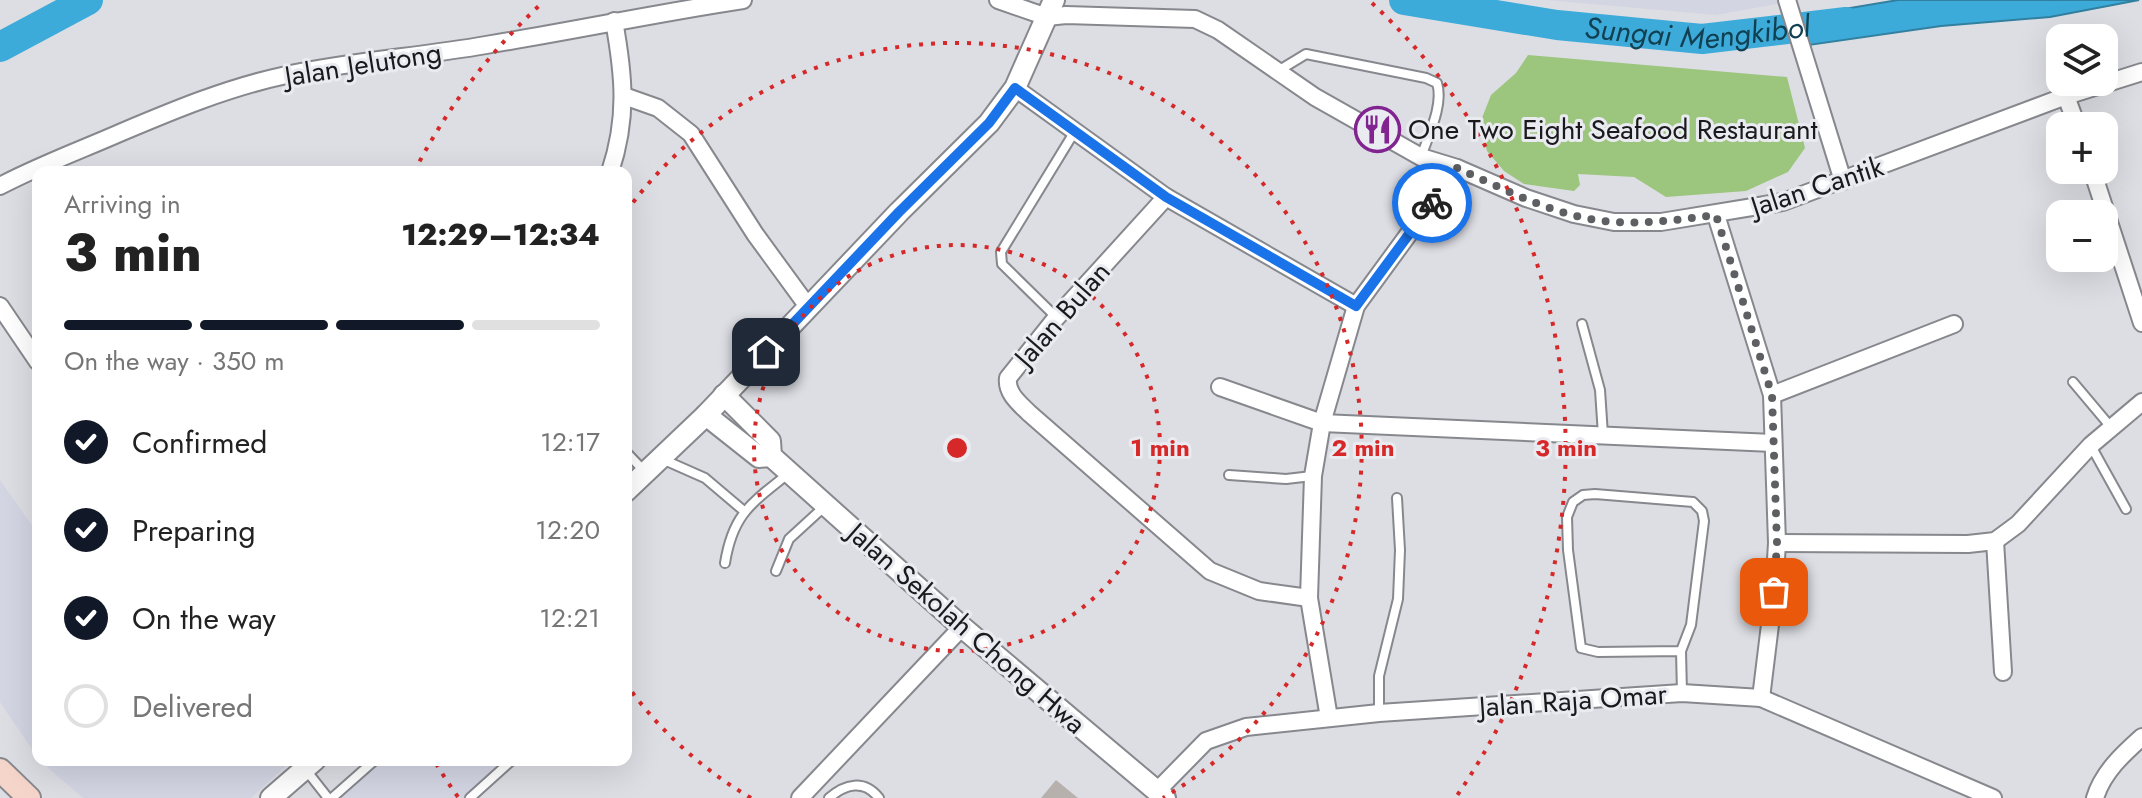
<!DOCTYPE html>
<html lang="en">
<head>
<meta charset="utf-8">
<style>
	body { margin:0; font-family:Jost,sans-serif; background:#f2f2f2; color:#222; height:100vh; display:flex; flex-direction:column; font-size:30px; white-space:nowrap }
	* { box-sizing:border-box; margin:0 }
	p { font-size:26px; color:#767676 }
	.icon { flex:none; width:44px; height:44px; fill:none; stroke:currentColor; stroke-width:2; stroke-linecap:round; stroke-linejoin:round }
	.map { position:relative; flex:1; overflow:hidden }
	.sheet { position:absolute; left:32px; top:166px; width:600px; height:600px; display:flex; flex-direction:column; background:#fff; border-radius:16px; box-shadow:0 8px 32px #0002 }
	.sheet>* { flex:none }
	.controls { position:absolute; left:2046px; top:24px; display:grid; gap:16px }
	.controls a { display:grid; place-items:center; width:72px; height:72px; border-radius:16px; background:#fff; box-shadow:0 8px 32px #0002; font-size:40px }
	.pin { position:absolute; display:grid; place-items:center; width:68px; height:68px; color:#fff; margin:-34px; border-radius:16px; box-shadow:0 4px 12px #0006 }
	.courier { position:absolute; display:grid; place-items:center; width:80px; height:80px; margin:-40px; border:6px solid #1a73e8; border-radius:50%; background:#fff; color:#222; box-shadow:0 2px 10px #0007 }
	.summary em { font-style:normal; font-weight:800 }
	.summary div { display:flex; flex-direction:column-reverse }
	.summary { display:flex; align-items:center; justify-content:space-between; height:136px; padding:0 32px }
	h1 { font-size:52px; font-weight:800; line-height:60px }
	.bar { display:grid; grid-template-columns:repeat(4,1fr); gap:12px 8px; align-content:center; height:96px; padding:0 32px }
	.bar i { height:10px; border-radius:6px; background:#e0e0e0 }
	.bar .current { background:#111827 }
	.bar p { grid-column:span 4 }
	ol { padding:0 32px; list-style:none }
	li { display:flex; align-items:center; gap:24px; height:88px }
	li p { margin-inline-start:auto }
	li .icon { padding:8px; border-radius:50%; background:#111827; color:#fff; stroke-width:4 }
	li:last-child { color:#767676 }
	li i { width:44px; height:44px; border:4px solid #e0e0e0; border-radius:50% }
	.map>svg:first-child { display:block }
	.built { fill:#d3d5e3 }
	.green { fill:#9cc57e }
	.water { fill:#3dabd9; stroke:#3280a0; stroke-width:2 }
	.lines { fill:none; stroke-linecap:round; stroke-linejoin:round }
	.river { stroke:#3dabd9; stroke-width:30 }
	.building { fill:#b6b1ad }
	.service-casing { stroke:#86888d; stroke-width:12 }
	.minor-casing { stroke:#86888d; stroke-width:20 }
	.tertiary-casing { stroke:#86888d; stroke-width:24 }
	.secondary-casing { stroke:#86888d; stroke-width:26 }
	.service { stroke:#fff; stroke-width:8 }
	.minor { stroke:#fff; stroke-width:16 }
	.tertiary { stroke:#fff; stroke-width:20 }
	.secondary { stroke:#f5d5c9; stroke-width:22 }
	.done { stroke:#5e5f62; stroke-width:8; stroke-dasharray:0 14.4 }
	.route { stroke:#1a73e8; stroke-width:10 }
	.ring { fill:none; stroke:#d62828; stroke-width:4; stroke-dasharray:4 8 }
	.labels { text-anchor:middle; stroke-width:6; stroke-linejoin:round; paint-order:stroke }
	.street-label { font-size:28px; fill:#1a1a1c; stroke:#eaebf1 }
	.poi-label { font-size:28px; fill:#1a1a1c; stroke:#eaebf1; text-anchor:start }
	.water-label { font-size:30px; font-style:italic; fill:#124053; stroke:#eaebf1 }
	.centre { fill:#d62828; stroke:#eaebf1; stroke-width:4 }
	.ring-label { font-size:24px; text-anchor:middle; font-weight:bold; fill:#d62828; stroke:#eaebf1; stroke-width:6; stroke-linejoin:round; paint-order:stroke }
</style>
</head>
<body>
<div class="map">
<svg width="2142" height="798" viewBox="0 0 2142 798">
	<rect width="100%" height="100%" fill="#dddee4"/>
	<g class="built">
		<polygon points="1546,0 1799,0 1716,15"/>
		<polygon points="0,480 38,534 38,758 0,702"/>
		<polygon points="39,760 292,760 251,798 83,798"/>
		<polygon points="370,760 519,760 475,798 327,798"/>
	</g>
	<polygon class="green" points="1528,55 1787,77 1805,148 1788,172 1746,191 1666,197 1634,177 1578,174 1580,185 1574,191 1524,184 1504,171 1487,151 1480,123 1491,95 1516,73"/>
	<polygon class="water" points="1898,0 2139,0 2050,17 1941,26 1809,45 1802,16"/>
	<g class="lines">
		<g class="river">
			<path id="s1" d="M 1404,0 L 1557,25 L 1702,39 L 1846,22"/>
			<polyline points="0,47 88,0"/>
		</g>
	</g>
	<polygon class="building" points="1056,780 1078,798 1041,798"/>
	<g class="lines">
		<defs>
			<g id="service">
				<path d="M 1278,71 L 1306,54 L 1426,78 L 1437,83 C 1444,105 1428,136 1421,157"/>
				<polyline points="1056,317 1002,264 1001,252 1075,131"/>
				<polyline points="1582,324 1600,390 1603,435"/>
				<polyline points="2073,382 2110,426"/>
				<polyline points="2091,446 2126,509"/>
				<polyline points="626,452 645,472"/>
				<polyline points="662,459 705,478 744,511"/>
				<polyline points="1229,475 1286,479 1312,476"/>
				<path d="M 725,563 C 733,513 752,503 789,473"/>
				<polyline points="776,571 789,539 825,506"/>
				<polyline points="1681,651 1598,652 1581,648 1568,550 1567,517 1573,502 1583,495 1595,494 1693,502 1702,511 1704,521 1691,625 1681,651 1682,693"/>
				<polyline points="1379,712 1379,676 1398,599 1400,550 1397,498"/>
				<polyline points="306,770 328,798"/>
				<polyline points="332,798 375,760"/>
				<polyline points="470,798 511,761"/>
				<path d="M 829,798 C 845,784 864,779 879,798"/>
			</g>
			<g id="minor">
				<polyline points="998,0 1047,17 1066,15 1195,19 1218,30 1315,97 1421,157 1457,168 1526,198 1574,214 1614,222 1661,222 1783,202 2066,96 2142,72"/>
				<polyline points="1787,0 1843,181"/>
				<polyline points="1015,88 1166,197"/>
				<polyline points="624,96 658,108 691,134 755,234 809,308"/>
				<polyline points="2066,96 2077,126"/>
				<polyline points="2092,170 2142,323"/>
				<path d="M 610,172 C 628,118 624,76 614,21"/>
				<path d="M 0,186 C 40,165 81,150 122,132 C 174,110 227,88 282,76 C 349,61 418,57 486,45 C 572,31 657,13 743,0"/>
				<polyline points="1716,215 1772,395 1777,543 1774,592 1761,698"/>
				<polyline points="0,306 38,362"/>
				<polyline points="1220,387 1322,423 1773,443"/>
				<polyline points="1772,395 1954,324"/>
				<polyline points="1995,541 2003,672"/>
				<polyline points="1777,543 1968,544 1995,541 2018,524 2091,445 2142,402"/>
				<path d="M 1309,598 L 1259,591 L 1210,571 L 1029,413 C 1019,403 1006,393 1008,378 L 1056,318 L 1166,197 L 1356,306"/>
				<polyline points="1329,718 1309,598 1313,476 1322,423 1356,306 1457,168"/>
				<polyline points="1157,791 1206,741 1246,727 1379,713 1682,693 1761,698 1993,798"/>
				<polyline points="800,798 962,627"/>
				<path d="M 2095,798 C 2103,772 2123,754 2142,737"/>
			</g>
			<g id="tertiary">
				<polyline points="724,395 770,441 771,456 962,627 1165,798"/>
				<polyline points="706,415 759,457 771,456"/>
				<polyline points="626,491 706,415 899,212 989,123 1015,88 1054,0"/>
				<polyline points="271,798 315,760"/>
			</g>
			<polyline id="secondary" points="0,770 29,798"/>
		</defs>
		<use href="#service" class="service-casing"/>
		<use href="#minor" class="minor-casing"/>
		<use href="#tertiary" class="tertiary-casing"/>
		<use href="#secondary" class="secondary-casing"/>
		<use href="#service" class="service"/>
		<use href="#minor" class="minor"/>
		<use href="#tertiary" class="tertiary"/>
		<use href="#secondary" class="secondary"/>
	</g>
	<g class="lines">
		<path class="done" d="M 1432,203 L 1457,168 C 1507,190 1561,220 1616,222 C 1650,224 1683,219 1716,215 L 1772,395 L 1777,543 L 1774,592"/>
		<polyline class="route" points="766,352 899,212 989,123 1015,88 1166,197 1356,306 1432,203"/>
	</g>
	<g class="ring">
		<circle cx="957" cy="448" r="203"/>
		<path d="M751 798A406 406 0 0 1 626 684M626 212A406 406 0 1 1 1163 798"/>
		<path d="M458 797A609 609 0 0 1 435 762M414 172A609 609 0 0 1 542 3M1372 3A609 609 0 0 1 1456 797"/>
	</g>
	<defs>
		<symbol id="restaurant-ring" viewBox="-11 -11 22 22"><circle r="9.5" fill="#eaebf1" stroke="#812490" stroke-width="1.5"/><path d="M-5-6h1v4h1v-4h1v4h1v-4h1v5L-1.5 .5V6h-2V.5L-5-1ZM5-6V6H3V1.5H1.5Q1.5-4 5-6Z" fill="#812490"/></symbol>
	</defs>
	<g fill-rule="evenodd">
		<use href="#restaurant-ring" x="1352" y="104" width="51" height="51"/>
	</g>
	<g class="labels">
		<g class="street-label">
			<text transform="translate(363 64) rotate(-9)" y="10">Jalan Jelutong</text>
			<text transform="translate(1817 186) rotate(-18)" y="10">Jalan Cantik</text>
			<text transform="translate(1062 314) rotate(-49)" y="10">Jalan Bulan</text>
			<text transform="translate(967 628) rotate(41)" y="10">Jalan Sekolah Chong Hwa</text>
			<text transform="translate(1573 700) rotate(-4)" y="10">Jalan Raja Omar</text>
		</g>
		<g class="poi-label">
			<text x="1408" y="139">One Two Eight Seafood Restaurant</text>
		</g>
		<g class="water-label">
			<text dy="10" stroke="none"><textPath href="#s1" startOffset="296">Sungai Mengkibol</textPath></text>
		</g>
	</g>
	<circle cx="957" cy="448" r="12" class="centre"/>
	<g class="ring-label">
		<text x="1160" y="456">1 min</text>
		<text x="1363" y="456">2 min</text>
		<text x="1566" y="456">3 min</text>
	</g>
</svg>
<div class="controls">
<a><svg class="icon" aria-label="layers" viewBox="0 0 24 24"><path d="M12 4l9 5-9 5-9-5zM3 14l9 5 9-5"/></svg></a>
<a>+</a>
<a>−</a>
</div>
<div class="pin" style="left:1774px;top:592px;background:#ea580c"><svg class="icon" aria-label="bag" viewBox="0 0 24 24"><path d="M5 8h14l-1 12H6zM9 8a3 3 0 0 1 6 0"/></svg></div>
<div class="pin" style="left:766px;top:352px;background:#1f2937"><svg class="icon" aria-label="home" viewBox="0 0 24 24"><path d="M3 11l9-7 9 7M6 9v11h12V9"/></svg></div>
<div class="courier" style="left:1432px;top:203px"><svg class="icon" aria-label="bike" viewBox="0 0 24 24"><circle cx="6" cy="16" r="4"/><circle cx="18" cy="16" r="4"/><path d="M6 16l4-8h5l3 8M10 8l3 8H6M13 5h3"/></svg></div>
<section class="sheet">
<div class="summary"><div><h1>3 min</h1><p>Arriving in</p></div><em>12:29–12:34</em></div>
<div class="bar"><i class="current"></i><i class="current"></i><i class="current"></i><i></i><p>On the way · 350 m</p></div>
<ol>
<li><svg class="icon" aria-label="check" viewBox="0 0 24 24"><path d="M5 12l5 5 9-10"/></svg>Confirmed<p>12:17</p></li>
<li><svg class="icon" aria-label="check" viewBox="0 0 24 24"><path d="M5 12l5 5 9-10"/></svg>Preparing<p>12:20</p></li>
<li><svg class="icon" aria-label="check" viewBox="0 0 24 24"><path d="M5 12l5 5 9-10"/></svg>On the way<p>12:21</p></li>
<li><i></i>Delivered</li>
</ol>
</section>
</div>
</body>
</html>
